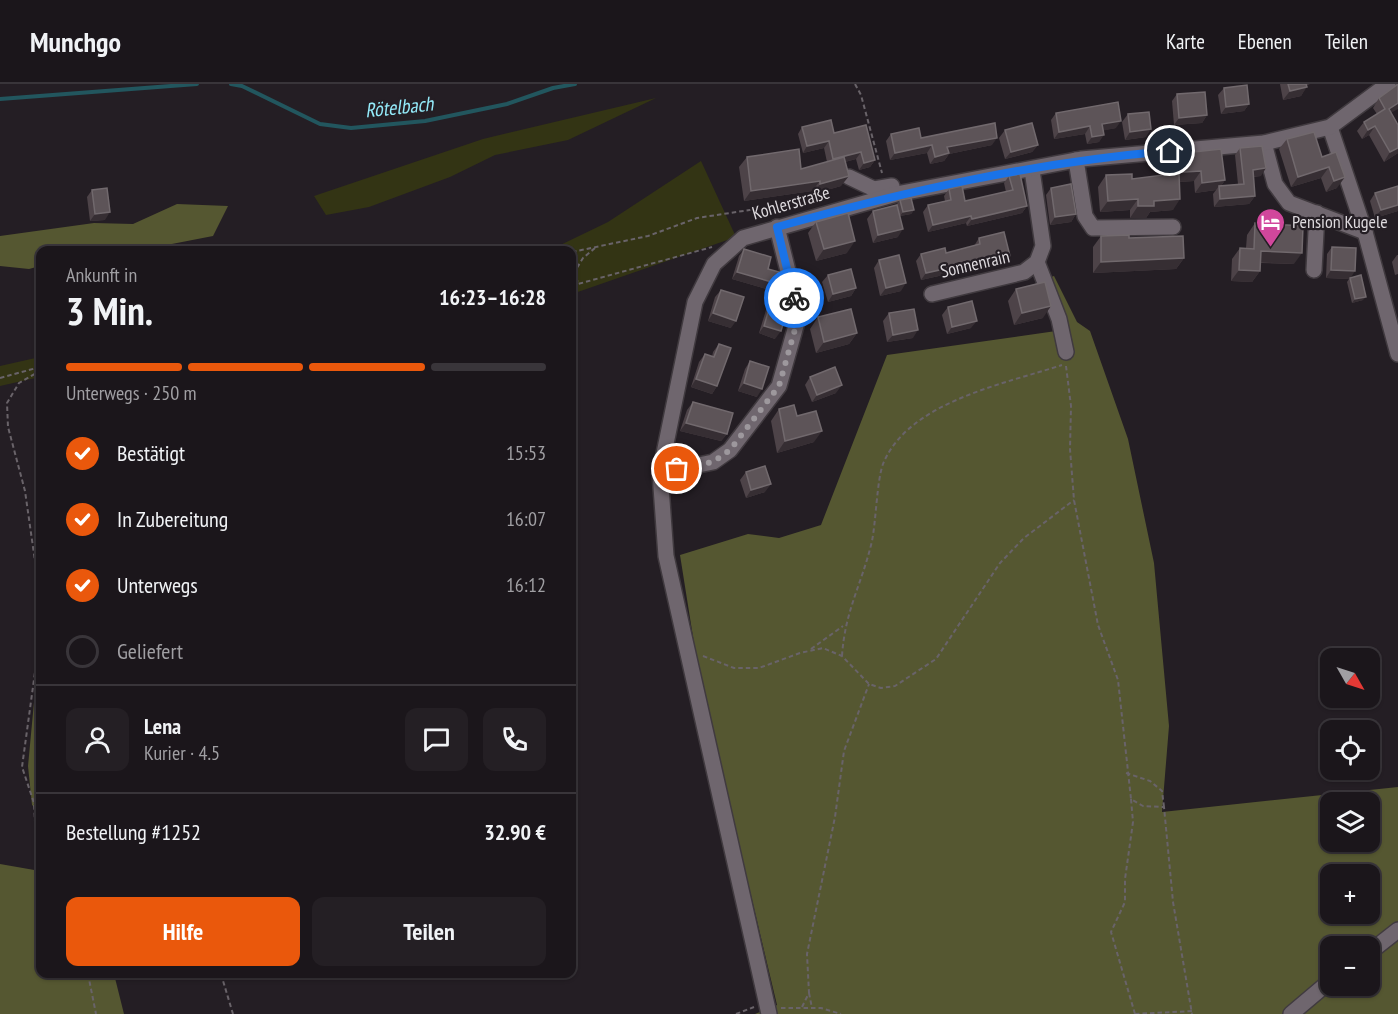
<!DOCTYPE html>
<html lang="de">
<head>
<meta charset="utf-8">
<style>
	body { margin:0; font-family:"PT Sans Narrow",sans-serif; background:#241f24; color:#f1f3f6; height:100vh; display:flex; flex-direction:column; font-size:22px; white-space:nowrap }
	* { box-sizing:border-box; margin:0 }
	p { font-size:20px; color:#a09fa3 }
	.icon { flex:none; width:33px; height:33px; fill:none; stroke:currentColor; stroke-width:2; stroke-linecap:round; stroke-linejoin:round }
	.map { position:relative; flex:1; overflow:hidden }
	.sheet { position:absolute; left:36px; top:162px; width:540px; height:732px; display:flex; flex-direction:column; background:#1b161b; border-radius:12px; box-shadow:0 2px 4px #0004,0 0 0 2px #39353a }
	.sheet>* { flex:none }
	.needle { width:39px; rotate:129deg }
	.tools { position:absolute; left:1320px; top:564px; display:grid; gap:12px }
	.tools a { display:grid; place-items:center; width:60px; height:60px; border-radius:12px; background:#1b161b; box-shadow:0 2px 4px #0004,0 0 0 2px #39353a; font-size:30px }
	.pin { position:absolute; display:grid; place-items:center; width:51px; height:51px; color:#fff; margin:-26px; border:3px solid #fff; border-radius:50%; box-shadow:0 2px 6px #0007 }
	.courier { position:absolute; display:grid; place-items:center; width:60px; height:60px; margin:-30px; border:4px solid #1a73e8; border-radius:50%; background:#fff; color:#222; box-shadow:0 2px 8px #0007 }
	.head em { font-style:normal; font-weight:700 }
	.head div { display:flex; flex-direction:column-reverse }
	.head { display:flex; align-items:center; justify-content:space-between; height:102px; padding:0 30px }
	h1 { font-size:39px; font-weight:700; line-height:45px }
	.bar { display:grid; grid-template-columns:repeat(4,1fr); gap:9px 6px; align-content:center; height:72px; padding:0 30px }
	.bar i { height:8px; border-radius:4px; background:#39353a }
	.bar .active { background:#ea580c }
	.bar p { grid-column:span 4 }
	.line { display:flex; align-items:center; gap:15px; padding:0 30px; border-top:2px solid #39353a }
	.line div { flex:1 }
	.round { display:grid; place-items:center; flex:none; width:63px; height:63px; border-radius:12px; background:#241f24 }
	ol { padding:0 30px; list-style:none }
	li { display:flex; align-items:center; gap:18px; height:66px }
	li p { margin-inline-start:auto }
	li .icon { padding:6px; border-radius:50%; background:#ea580c; color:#fff; stroke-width:4 }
	li:last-child { color:#a09fa3 }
	li i { width:33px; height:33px; border:3px solid #39353a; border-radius:50% }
	.cta { display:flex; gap:12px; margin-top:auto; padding:12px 30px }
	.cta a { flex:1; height:69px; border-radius:12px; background:#ea580c; color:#fff; font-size:24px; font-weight:700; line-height:69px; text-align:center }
	.cta a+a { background:#241f24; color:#f1f3f6 }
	header { display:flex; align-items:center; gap:36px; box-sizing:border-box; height:84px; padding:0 30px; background:#1b161b; border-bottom:2px solid #39353a }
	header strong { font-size:28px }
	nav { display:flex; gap:33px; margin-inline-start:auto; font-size:21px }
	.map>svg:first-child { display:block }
	.green { fill:#333414 }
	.forest { fill:#555731; fill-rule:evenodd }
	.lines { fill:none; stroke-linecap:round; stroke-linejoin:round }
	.stream { stroke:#22565e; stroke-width:4 }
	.minor-casing { stroke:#403a3f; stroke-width:18 }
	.path { stroke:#696369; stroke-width:2; stroke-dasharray:4.5 3; stroke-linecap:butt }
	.minor { stroke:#6f666e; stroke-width:15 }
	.wall { fill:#4d4348 }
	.shaded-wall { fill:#362e33 }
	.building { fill:#5d5458; stroke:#71696d; stroke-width:1.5 }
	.done { stroke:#9d989d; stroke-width:6; stroke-dasharray:0 10.8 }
	.route { stroke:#1a73e8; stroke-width:8 }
	.labels { text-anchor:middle; stroke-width:4.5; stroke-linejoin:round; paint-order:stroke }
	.street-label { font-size:18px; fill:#dedade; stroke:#241e24 }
	.poi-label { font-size:18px; fill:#dedade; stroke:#241e24; text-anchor:start }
	.water-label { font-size:20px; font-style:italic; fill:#94ebfa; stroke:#241e24 }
</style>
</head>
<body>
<header>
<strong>Munchgo</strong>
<nav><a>Karte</a><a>Ebenen</a><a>Teilen</a></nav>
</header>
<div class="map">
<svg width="1398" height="930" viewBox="0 0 1398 930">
	<rect width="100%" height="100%" fill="#241e24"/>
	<g class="green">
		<polygon points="656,14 568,56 495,71 450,93 369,123 326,131 314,112 483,55"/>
		<polygon points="701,77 736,153 572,210 572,166 550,166 608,138"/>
		<polygon points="40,273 40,293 0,302 0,282"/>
	</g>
	<g class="forest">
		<polygon points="177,120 228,122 213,152 146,165 91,163 83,166 40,166 40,182 29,185 0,182 0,152 94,139 133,140"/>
		<path d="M 1054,192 L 1077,238 L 1090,247 L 1128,355 L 1154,479 L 1169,642 L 1162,728 L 1398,703 L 1398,930 L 755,930 L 777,921 L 700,597 L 680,471 L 748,450 L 779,454 L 821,441 L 887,271 L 1070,245 L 1051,193 ZM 1330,718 L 1370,718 L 1370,758 L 1330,758 ZM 1330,790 L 1370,790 L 1370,830 L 1330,830 ZM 1330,862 L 1370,862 L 1370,902 L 1330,902 Z"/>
		<polygon points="34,618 40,619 40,728 32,721 28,682"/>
		<polygon points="0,780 40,787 40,890 114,890 124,930 0,930"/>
	</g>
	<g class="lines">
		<g class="stream">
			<polyline points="231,0 242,2 320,40 351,44 425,37 507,20 553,4 575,0"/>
			<polyline points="0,15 197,0"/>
		</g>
		<defs>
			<g id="minor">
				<polyline points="1330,43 1365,148 1398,270"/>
				<polyline points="1264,59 1275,100 1289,119 1365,148"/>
				<polyline points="1076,76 1085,132 1093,144 1173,143"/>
				<polyline points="849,93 874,105 892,102"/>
				<polyline points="1037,178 1059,235 1066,268"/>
				<polyline points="1314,186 1317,129"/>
				<polyline points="932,210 1024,188 1037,178 1043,162 1032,86"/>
				<polyline points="660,389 713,378 730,366 779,302 799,231 777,143"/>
				<polyline points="1370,868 1398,846"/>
				<polyline points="769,930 666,472 660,389 695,218 714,180 743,154 896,110 1081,75 1264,59 1330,43 1388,0"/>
				<polyline points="1291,930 1330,897"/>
			</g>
		</defs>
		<use href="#minor" class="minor-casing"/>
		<g class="path">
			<polyline points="855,0 861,11 882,89"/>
			<polyline points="595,164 583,174 575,187 578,200 712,163"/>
			<polyline points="572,168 648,152 697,134 829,114"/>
			<polyline points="1066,282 1071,322 1070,365 1074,416 1098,541 1118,596 1131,715 1143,722 1164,723 1173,818 1192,930"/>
			<polyline points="0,294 40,283"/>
			<polyline points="811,565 843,542"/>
			<polyline points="703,572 734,584 759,584 800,569 823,564 842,572 869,600 881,604 895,602 936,575 1000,479 1024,454 1074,416"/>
			<path d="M 842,572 C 845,526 862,500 872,457 C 876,437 877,396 883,380 C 908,318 1004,300 1062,281"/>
			<polyline points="1126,689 1150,697 1162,707 1164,723"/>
			<polyline points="1131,715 1133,738 1125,795 1125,818 1111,848 1135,930"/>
			<polyline points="34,719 40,723"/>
			<polyline points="38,793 34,719 22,683 39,559 39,505 25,407 8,343 7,319 19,299 40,287"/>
			<polyline points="88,890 96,930"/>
			<polyline points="221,890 233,930"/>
			<polyline points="809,909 812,924"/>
			<polyline points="802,923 809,909 807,870 835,733 844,667 869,600"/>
			<polyline points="781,924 821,924 841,930"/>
			<polyline points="736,930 754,923"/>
			<polyline points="1135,930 1192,927"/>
		</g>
		<use href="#minor" class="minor"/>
	</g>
	<g class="wall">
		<polygon points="1280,0 1310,0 1307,1 1301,12 1283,16"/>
		<polygon points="1224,4 1249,20 1244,27 1221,30 1218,11"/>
		<polygon points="1177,10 1207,31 1202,39 1174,41 1172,17"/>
		<polygon points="1379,14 1391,29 1398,41 1398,69 1384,78 1369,51 1362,55 1357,47 1364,38 1377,30 1373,24"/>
		<polygon points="1056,29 1116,44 1104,46 1099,58 1087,60 1085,50 1054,55 1051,36"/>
		<polygon points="1128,30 1146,53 1125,56 1122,38"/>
		<polygon points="802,43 834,49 875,76 870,83 859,86 856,75 845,78 841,102 813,110 812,107 744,117 739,83 747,73 801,85 827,78 824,64 803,69 798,50"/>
		<polygon points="1005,46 1038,61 1032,68 1005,75 999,54"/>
		<polygon points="891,50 921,54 992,61 949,70 944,77 930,80 927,69 890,76 886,57"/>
		<polygon points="1287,55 1322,73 1336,68 1337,104 1326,108 1321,94 1291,103 1279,65"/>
		<polygon points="1240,64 1261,92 1253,93 1255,112 1249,120 1214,123 1213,110 1216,106 1195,109 1194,97 1179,98 1173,126 1150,128 1146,134 1130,134 1130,126 1100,128 1098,103 1106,91 1132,95 1161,92 1160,78 1167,68 1185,69 1225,96 1221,102 1238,100 1235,71"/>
		<polygon points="1009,92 1027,122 1022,129 967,142 966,139 928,148 923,128 928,121 945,117 944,112 949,105 965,117 1006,108 1004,99"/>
		<polygon points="1051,104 1076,130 1071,138 1050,141 1046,111"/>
		<polygon points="92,106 105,136 90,137 87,113"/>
		<polygon points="1375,109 1398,127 1375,134 1370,117"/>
		<polygon points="900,116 914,126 911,130 900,132 897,120"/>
		<polygon points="873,127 898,153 873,159 867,135"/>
		<polygon points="816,138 847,169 816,177 808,149"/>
		<polygon points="1255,139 1294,180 1261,179 1260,187 1252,198 1231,197 1232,175 1240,164 1246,164 1247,151"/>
		<polygon points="1101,152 1129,154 1184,174 1176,185 1093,189 1093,163"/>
		<polygon points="979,154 1005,179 980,185 979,183 921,196 916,177 921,170 946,169 974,162"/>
		<polygon points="1332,163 1350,194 1363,216 1352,219 1347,198 1349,195 1326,194 1327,170"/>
		<polygon points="744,165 768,185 775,199 770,206 732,195 739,172"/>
		<polygon points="1397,171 1398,171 1398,190 1395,191 1392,178"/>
		<polygon points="879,176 901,207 880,212 874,184"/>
		<polygon points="828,191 856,204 851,212 828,218 822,198"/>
		<polygon points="1016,205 1043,234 1014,241 1008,217"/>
		<polygon points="721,206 731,244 708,237 715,213"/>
		<polygon points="771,218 775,255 759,249 766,226"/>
		<polygon points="948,223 971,244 947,250 942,231"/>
		<polygon points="889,229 913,254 887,258 883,237"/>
		<polygon points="818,233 857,249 849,260 816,269 810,245"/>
		<polygon points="719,260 717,302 712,310 691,303 699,278 705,270 712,273 713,268"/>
		<polygon points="750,277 757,313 738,307 745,285"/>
		<polygon points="810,293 836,309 812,318 805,301"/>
		<polygon points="693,318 727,350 721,357 680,347 687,326"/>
		<polygon points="779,325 797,332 814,358 777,369 771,337"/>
		<polygon points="746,388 765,408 746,414 740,396"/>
	</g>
	<g class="shaded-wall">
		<polygon points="1307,3 1301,12 1283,16 1290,7"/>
		<polygon points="1398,19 1398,25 1382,34 1389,25"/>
		<polygon points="1249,20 1244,27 1221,30 1226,23"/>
		<polygon points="1207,31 1202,39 1174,41 1179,34"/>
		<polygon points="1121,37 1116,44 1097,48 1102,40"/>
		<polygon points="1090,42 1085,50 1054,55 1059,48"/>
		<polygon points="1375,42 1369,51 1362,55 1368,46"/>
		<polygon points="1151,45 1146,53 1125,56 1130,48"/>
		<polygon points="1104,51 1099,58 1087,60 1092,53"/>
		<polygon points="997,54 992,61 949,70 944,77 930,80 935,73 947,63"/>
		<polygon points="829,57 824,64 803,69 807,62"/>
		<polygon points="932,61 927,69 890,76 895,69"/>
		<polygon points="1038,61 1032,68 1005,75 1011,68"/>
		<polygon points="1398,64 1398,69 1384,78 1390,68"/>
		<polygon points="861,68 856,75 829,82 833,75"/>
		<polygon points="875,76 870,83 859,86 864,79"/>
		<polygon points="1329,83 1321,94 1291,103 1298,93"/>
		<polygon points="1266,84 1261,92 1247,93 1253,86"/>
		<polygon points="1201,87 1194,97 1162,99 1169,89"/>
		<polygon points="849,92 841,102 813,110 820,100"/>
		<polygon points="1345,93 1337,104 1326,108 1334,97"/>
		<polygon points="1225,96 1219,105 1219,102 1216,106 1195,109 1202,99"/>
		<polygon points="820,97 812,107 744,117 751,107"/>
		<polygon points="1255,112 1249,120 1214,123 1220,115"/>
		<polygon points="1138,115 1130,126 1100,128 1108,117"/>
		<polygon points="1180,115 1173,126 1150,128 1146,134 1130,134 1138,122 1154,117"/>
		<polygon points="1398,121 1398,127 1375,134 1381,126"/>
		<polygon points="1027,122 1022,129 967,142 972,135"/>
		<polygon points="914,126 911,130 900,132 903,128"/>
		<polygon points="110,128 105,136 90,137 95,130"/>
		<polygon points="1076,130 1071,138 1050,141 1055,133"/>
		<polygon points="971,132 966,139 928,148 933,141"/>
		<polygon points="903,145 898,153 873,159 878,151"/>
		<polygon points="855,157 847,169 816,177 824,165"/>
		<polygon points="1261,167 1302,169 1294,180 1253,178"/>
		<polygon points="1010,172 1005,179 980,185 985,178"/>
		<polygon points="1184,174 1176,185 1093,189 1101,178"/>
		<polygon points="984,176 979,183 921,196 926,189"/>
		<polygon points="1239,186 1260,187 1252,198 1231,197"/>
		<polygon points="1331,186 1355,187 1350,195 1326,194"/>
		<polygon points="737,188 775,199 770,206 732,195"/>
		<polygon points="906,199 901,207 880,212 886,204"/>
		<polygon points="856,204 851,212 828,218 833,210"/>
		<polygon points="1366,213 1363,216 1352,219 1355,215"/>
		<polygon points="1051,222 1043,234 1014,241 1022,229"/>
		<polygon points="713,229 736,237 731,244 708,237"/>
		<polygon points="977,237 971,244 947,250 952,243"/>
		<polygon points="764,242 781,247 775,255 759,249"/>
		<polygon points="918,246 913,254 887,258 893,251"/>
		<polygon points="857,249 849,260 816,269 824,258"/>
		<polygon points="696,295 717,302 712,310 691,303"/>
		<polygon points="744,299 762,305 757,313 738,307"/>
		<polygon points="842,301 836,309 812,318 817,311"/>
		<polygon points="686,339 727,350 721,357 680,347"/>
		<polygon points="822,347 814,358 777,369 785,357"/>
		<polygon points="771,400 765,408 746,414 751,406"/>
	</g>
	<g class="building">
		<polygon points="1288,0 1306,0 1307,3 1290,7"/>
		<polygon points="1398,0 1398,19 1389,25 1398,41 1398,64 1390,68 1375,42 1368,46 1364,38 1385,25 1379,14"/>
		<polygon points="1247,1 1249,20 1226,23 1224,4"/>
		<polygon points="1205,8 1207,31 1179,34 1177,10"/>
		<polygon points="1118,18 1121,37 1102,40 1104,51 1092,53 1090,42 1059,48 1056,29"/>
		<polygon points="1149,28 1151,45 1130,48 1128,30"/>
		<polygon points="831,36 834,49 866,41 875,76 864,79 861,68 833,75 829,57 807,62 802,43"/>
		<polygon points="995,39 997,54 947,63 949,69 935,73 932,61 895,69 891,50 919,44 921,54"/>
		<polygon points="1032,39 1038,61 1011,68 1005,46"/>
		<polygon points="1314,48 1322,73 1336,68 1345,93 1334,97 1329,83 1298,93 1287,55"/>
		<polygon points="1262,62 1266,84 1253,86 1255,112 1220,115 1219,102 1244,100 1240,64"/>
		<polygon points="799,65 801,85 844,73 849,92 820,100 820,97 751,107 747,73"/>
		<polygon points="1221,65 1225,96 1202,99 1201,87 1169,89 1167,68 1185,66 1185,69"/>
		<polygon points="1179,89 1180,115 1154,117 1154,122 1138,122 1138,115 1108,117 1106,91 1132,90 1132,95"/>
		<polygon points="1020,90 1027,122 972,135 971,132 933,141 928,121 951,116 949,105 962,102 965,117 1013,106 1009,92"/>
		<polygon points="1071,100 1076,130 1055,133 1051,104"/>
		<polygon points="1398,102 1398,121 1381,126 1375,109"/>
		<polygon points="107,104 110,128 95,130 92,106"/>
		<polygon points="911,114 914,126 903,128 900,116"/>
		<polygon points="897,121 903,145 878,151 873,127"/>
		<polygon points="848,129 855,157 824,165 816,138"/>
		<polygon points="1255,139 1303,142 1302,169 1261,167 1260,187 1239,186 1240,164 1254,165"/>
		<polygon points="1004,148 1010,172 985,178 984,176 926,189 921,170 945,164 946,169 980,160 979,154"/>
		<polygon points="1129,151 1129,154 1183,152 1184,174 1101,178 1101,152"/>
		<polygon points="1332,163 1356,164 1355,187 1331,186"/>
		<polygon points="744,165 771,173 768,185 779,188 775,199 737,188"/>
		<polygon points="899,171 906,199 886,204 879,176"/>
		<polygon points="851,185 856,204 833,210 828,191"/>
		<polygon points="1361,191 1366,213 1355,215 1350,194"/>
		<polygon points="1045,198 1051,222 1022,229 1016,205"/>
		<polygon points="721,206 744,213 736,237 713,229"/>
		<polygon points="972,217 977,237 952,243 948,223"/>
		<polygon points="771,218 788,223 781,247 764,242"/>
		<polygon points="851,225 857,249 824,258 818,233"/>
		<polygon points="914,225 918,246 893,251 889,229"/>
		<polygon points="719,260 731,264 717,302 696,295 705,270 714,273"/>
		<polygon points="750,277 769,283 762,305 744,299"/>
		<polygon points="835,283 842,301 817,311 810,293"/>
		<polygon points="693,318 733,329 727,350 686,339"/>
		<polygon points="794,321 797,332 816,327 822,347 785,357 779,325"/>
		<polygon points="765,382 771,400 751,406 746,388"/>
	</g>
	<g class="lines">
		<polyline class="done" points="677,385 713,378 730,366 779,302 799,231 794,214"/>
		<path class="route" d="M 794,214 L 777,143 C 906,107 1036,78 1170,67"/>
	</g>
	<defs>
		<symbol id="hotel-pin" viewBox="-11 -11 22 30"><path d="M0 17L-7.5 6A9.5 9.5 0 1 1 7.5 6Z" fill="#d1479c" stroke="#241e24"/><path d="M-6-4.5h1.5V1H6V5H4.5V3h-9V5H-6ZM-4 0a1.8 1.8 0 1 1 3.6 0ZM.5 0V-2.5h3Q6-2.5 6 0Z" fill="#fff"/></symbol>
	</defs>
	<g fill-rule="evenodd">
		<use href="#hotel-pin" x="1254" y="122" width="33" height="45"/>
	</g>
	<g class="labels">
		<g class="street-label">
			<text transform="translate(791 119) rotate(-16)" y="6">Kohlerstraße</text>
			<text transform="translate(975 180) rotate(-13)" y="6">Sonnenrain</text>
		</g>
		<g class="poi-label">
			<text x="1292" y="144">Pension Kugele</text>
		</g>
		<g class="water-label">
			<text transform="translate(399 23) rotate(-6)" y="7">Rötelbach</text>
		</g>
	</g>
</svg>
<div class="tools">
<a><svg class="needle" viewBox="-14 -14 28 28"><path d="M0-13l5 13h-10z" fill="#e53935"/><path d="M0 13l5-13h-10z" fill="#a09fa3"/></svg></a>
<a><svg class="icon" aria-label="locate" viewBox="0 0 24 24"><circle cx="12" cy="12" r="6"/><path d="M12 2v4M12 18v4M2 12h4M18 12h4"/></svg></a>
<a><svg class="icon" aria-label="layers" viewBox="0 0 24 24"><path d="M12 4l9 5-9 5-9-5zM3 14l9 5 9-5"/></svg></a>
<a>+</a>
<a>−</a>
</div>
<div class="pin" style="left:677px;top:385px;background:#ea580c"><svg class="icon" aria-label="bag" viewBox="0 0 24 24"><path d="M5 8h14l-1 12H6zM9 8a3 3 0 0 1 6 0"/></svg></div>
<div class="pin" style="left:1170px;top:67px;background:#1f2937"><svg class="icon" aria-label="home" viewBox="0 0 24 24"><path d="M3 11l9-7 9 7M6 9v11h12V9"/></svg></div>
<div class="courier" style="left:794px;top:214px"><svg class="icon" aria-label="bike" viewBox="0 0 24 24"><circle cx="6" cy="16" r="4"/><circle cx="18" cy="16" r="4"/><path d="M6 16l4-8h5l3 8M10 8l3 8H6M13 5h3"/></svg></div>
<section class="sheet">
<div class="head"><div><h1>3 Min.</h1><p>Ankunft in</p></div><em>16:23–16:28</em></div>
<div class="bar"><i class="active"></i><i class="active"></i><i class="active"></i><i></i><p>Unterwegs · 250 m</p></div>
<ol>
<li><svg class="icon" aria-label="check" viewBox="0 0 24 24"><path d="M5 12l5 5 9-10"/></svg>Bestätigt<p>15:53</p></li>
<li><svg class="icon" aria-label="check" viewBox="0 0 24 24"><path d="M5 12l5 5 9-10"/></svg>In Zubereitung<p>16:07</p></li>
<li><svg class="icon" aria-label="check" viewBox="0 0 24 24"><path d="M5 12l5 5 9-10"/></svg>Unterwegs<p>16:12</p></li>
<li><i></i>Geliefert</li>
</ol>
<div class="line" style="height:108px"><a class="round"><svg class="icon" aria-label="person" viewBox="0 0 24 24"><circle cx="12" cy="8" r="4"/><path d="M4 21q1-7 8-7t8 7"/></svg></a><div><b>Lena</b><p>Kurier · 4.5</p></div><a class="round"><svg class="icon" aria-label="chat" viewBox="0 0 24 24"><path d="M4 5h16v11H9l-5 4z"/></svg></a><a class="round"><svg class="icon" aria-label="phone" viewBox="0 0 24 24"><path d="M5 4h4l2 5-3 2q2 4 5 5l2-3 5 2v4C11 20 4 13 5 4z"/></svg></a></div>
<div class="line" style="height:78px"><div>Bestellung #1252</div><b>32.90 €</b></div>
<div class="cta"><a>Hilfe</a><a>Teilen</a></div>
</section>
</div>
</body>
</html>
